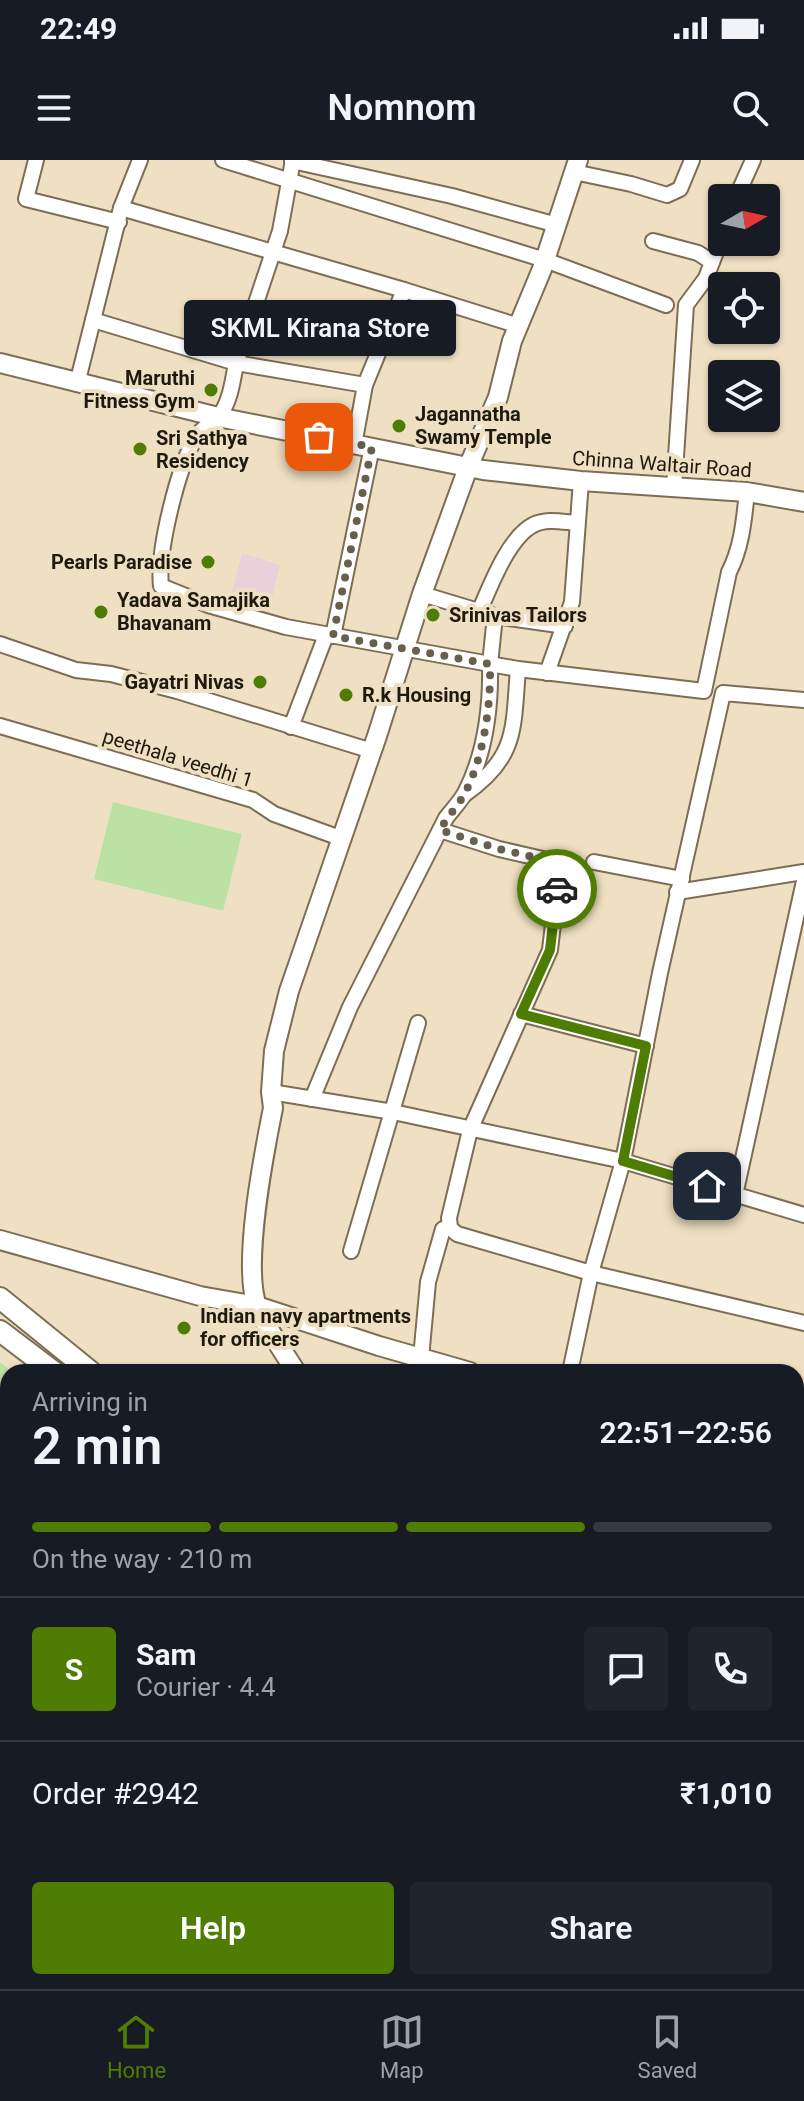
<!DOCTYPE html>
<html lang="en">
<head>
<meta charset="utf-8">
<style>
	body { margin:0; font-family:Roboto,sans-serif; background:#20242c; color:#f1f3f6; height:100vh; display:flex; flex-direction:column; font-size:30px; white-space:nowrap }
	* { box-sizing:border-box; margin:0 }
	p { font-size:26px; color:#9ea1a6 }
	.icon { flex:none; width:44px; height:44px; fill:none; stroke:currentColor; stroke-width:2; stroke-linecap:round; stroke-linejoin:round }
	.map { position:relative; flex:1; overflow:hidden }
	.details { position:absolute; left:0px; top:1204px; width:804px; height:626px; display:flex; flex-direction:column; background:#171b24; border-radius:24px 24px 0 0; box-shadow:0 2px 6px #0004 }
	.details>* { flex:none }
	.needle { width:52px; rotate:81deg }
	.controls { position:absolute; left:708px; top:24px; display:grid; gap:16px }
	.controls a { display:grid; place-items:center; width:72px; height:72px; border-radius:8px; background:#171b24; box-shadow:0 2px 6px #0004; font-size:40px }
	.pin { position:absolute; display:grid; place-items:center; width:68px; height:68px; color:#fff; margin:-34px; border-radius:16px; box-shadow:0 4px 12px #0006 }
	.courier { position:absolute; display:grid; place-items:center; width:80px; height:80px; margin:-40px; border:6px solid #4f7c02; border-radius:50%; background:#fff; color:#222; box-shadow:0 2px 10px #0007 }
	.bubble { position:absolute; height:56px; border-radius:8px; background:#171b24; box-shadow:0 2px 6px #0004; font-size:26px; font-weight:600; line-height:56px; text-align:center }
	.headline em { font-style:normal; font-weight:600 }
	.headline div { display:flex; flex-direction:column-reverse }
	.headline { display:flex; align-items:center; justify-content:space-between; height:136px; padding:0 32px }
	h1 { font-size:52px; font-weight:600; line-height:60px }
	.bar { display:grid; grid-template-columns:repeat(4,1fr); gap:12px 8px; align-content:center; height:96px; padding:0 32px }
	.bar i { height:10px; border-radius:6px; background:#363941 }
	.bar .on { background:#4f7c02 }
	.bar p { grid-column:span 4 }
	.line { display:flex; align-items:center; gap:20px; padding:0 32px; border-top:2px solid #363941 }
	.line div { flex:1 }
	.round { display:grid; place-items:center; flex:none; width:84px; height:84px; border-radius:8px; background:#20242c }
	.action { display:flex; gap:16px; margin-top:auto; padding:16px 32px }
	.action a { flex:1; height:92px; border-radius:8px; background:#4f7c02; color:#fff; font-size:32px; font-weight:600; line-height:92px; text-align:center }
	.action a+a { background:#20242c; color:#f1f3f6 }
	.status { display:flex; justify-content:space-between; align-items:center; height:56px; padding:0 40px; background:#171b24; direction:ltr }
	.status svg { height:22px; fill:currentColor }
	header { display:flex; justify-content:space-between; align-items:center; height:104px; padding:0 32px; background:#171b24; font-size:36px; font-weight:600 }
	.menu { display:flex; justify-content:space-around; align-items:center; height:112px; border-top:2px solid #363941; background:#171b24; font-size:22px; color:#9ea1a6 }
	.menu a { display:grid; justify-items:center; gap:4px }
	.menu .on { color:#4f7c02 }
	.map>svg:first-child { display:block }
	.education { fill:#e9d0d9 }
	.green { fill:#bce1a4 }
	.water { fill:#4ea1d5 }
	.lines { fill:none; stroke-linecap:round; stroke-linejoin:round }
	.street-casing { stroke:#7c6e55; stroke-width:18 }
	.secondary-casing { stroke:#7c6e55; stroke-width:22 }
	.primary-casing { stroke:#7c6e55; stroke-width:24 }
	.street { stroke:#fff; stroke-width:14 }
	.secondary { stroke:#fff; stroke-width:18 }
	.primary { stroke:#fff; stroke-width:20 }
	.done { stroke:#685f4f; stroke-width:8; stroke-dasharray:0 14.4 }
	.route { stroke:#4f7c02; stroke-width:10 }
	.poi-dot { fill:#4f7c02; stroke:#f0e0c3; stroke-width:3 }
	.labels { text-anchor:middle; stroke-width:8; stroke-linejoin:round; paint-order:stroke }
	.poi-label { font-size:20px; font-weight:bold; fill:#1f1a10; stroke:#f0e0c3; text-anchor:start }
	.street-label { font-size:20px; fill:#1f1a10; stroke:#f0e0c3 }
</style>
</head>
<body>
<div class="status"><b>22:49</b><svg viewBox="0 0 49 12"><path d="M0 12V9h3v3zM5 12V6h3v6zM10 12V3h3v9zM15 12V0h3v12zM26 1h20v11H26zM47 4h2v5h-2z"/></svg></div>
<header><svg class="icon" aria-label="menu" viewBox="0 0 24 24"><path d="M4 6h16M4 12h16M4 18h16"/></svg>Nomnom<svg class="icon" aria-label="search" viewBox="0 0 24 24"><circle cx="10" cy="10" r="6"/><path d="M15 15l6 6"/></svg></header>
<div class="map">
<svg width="804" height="1829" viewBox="0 0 804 1829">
	<rect width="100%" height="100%" fill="#f0e0c3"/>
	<polygon class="education" points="242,393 280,405 268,454 229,442"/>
	<g class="green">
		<polygon points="113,642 242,674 223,751 94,719"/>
		<polygon points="0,1202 12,1212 8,1212 8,1822 796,1822 796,1764 804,1790 804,1829 0,1829"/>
	</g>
	<polygon class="water" points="0,1546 8,1556 8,1719 0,1716"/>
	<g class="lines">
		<defs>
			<g id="street">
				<polyline points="36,0 26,39 119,62"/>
				<polyline points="223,0 545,100 666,145"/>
				<polyline points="292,1 452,36 557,65"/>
				<polyline points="574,12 631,24 667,35 680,29 692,0"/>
				<polyline points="736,38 753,0"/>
				<polyline points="121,48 404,130"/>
				<polyline points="653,81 698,93 712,102"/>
				<polyline points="93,160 236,203 280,71 293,0"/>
				<polyline points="77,224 121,48 140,0"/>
				<path d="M 365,225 L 236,203 C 233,220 230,243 219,256 C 212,264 202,267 196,277 C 178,307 157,391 161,426 L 208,445 L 286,467 L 490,504 L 495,456"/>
				<polyline points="354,285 365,225 404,130 519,166"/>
				<polyline points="674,327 686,145 706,118 722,76"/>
				<polyline points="422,434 495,456 565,466"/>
				<path d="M 479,452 C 490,427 508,378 533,365 C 546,358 563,362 577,363"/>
				<polyline points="333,476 372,287"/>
				<polyline points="0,484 76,510 111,514 177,531 372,591"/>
				<polyline points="547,513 572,442 581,321"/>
				<polyline points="0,566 253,640 274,654 340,678"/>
				<polyline points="291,567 326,475"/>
				<path d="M 465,634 C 518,597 513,568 518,509"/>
				<polyline points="440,670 499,689 560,703 550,790 470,970 449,1058 450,1068 457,1074 591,1113 804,1163"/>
				<polyline points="594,702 682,719"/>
				<polyline points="677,732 804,712"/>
				<polyline points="521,854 646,886"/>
				<polyline points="271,932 393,952 623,1001 804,1055"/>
				<path d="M 312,939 L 350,847 L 446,658 C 452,650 460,642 465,633 C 485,594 491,547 490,504 L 518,509 L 704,531 L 729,412 C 742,387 744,359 747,332"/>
				<polyline points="735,1035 804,721"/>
				<polyline points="351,1091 418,863"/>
				<polyline points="421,1198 428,1122 443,1069"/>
				<polyline points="570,1212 591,1113 623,1001 660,813 723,533 804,540"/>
			</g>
			<g id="secondary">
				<polyline points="0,203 218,257 483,310 581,321 747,332 804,342"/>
				<polyline points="0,1080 200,1136 257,1146 379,1186 470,1212"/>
				<path d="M 296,1212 C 283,1191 268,1170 258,1149 C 241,1108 264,993 273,948 L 271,932 L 274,891 L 289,831 L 377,576 L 422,434 L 469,305 L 498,237 L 512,181 L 542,109 L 578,0"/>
				<polyline points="796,1315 804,1317"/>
			</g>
			<g id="primary">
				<polyline points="0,1138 91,1212"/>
				<polyline points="0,1171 54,1212"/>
				<polyline points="796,1564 804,1565"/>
				<polyline points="796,1591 804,1592"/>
			</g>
		</defs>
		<use href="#street" class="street-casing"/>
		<use href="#secondary" class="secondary-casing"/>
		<use href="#primary" class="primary-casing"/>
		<use href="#street" class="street"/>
		<use href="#secondary" class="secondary"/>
		<use href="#primary" class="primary"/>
	</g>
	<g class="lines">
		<path class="done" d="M 319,277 L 372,287 L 333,476 L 490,504 C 491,545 484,596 465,633 C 458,646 447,657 440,670 L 499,689 L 560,703 L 557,729"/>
		<polyline class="route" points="557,729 550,790 521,854 646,886 623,1001 707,1026"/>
	</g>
	<g class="poi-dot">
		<circle cx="211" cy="230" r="8"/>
		<circle cx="399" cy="266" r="8"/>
		<circle cx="140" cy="289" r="8"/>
		<circle cx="208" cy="402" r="8"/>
		<circle cx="101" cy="452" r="8"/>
		<circle cx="433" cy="455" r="8"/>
		<circle cx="260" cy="522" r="8"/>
		<circle cx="346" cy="535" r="8"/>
		<circle cx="184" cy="1168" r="8"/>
	</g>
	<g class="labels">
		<g class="poi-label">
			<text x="195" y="225" text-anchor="end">Maruthi<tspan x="195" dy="23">Fitness Gym</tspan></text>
			<text x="415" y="261">Jagannatha<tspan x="415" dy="23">Swamy Temple</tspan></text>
			<text x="156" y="285">Sri Sathya<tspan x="156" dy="23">Residency</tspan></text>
			<text x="192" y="409" text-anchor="end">Pearls Paradise</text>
			<text x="117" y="447">Yadava Samajika<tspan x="117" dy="23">Bhavanam</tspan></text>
			<text x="449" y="462">Srinivas Tailors</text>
			<text x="244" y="529" text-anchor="end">Gayatri Nivas</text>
			<text x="362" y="542">R.k Housing</text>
			<text x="200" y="1163">Indian navy apartments<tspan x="200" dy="23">for officers</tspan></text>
		</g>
		<g class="street-label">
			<text transform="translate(662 304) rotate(4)" y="7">Chinna Waltair Road</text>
			<text transform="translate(178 598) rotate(17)" y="7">peethala veedhi 1</text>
		</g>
	</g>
</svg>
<div class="controls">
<a><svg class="needle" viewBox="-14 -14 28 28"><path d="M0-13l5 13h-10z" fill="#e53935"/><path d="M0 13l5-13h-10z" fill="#9ea1a6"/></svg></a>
<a><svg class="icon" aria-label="locate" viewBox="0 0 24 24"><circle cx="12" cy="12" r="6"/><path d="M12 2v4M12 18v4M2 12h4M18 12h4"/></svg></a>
<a><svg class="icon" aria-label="layers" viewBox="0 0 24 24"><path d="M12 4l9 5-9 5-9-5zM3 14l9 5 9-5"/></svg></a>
</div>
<div class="pin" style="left:319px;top:277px;background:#ea580c"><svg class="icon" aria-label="bag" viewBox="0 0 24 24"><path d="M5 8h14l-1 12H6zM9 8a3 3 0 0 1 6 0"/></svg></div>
<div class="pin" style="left:707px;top:1026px;background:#1f2937"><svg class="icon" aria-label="home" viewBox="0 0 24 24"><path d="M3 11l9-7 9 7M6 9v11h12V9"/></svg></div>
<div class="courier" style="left:557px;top:729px"><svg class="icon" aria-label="car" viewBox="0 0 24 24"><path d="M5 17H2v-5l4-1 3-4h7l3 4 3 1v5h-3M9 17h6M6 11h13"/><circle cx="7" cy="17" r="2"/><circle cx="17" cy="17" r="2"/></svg></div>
<div class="bubble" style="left:184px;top:140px;width:272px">SKML Kirana Store</div>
<section class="details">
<div class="headline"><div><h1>2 min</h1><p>Arriving in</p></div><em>22:51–22:56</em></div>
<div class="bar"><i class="on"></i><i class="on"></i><i class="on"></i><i></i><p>On the way · 210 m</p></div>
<div class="line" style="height:144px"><b class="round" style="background:#4f7c02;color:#fff">S</b><div><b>Sam</b><p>Courier · 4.4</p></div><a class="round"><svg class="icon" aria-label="chat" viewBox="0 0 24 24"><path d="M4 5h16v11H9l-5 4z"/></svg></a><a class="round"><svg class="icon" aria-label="phone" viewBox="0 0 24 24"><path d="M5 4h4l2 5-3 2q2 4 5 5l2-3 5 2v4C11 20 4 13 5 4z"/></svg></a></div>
<div class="line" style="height:104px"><div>Order #2942</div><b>₹1,010</b></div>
<div class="action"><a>Help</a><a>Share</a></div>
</section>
</div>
<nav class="menu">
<a class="on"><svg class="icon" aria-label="home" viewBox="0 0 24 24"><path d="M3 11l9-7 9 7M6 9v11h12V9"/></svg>Home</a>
<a><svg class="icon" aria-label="map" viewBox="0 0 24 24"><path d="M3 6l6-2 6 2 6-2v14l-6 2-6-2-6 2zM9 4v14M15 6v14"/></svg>Map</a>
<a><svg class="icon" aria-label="saved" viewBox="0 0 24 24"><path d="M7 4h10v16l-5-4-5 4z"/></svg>Saved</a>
</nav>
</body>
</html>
